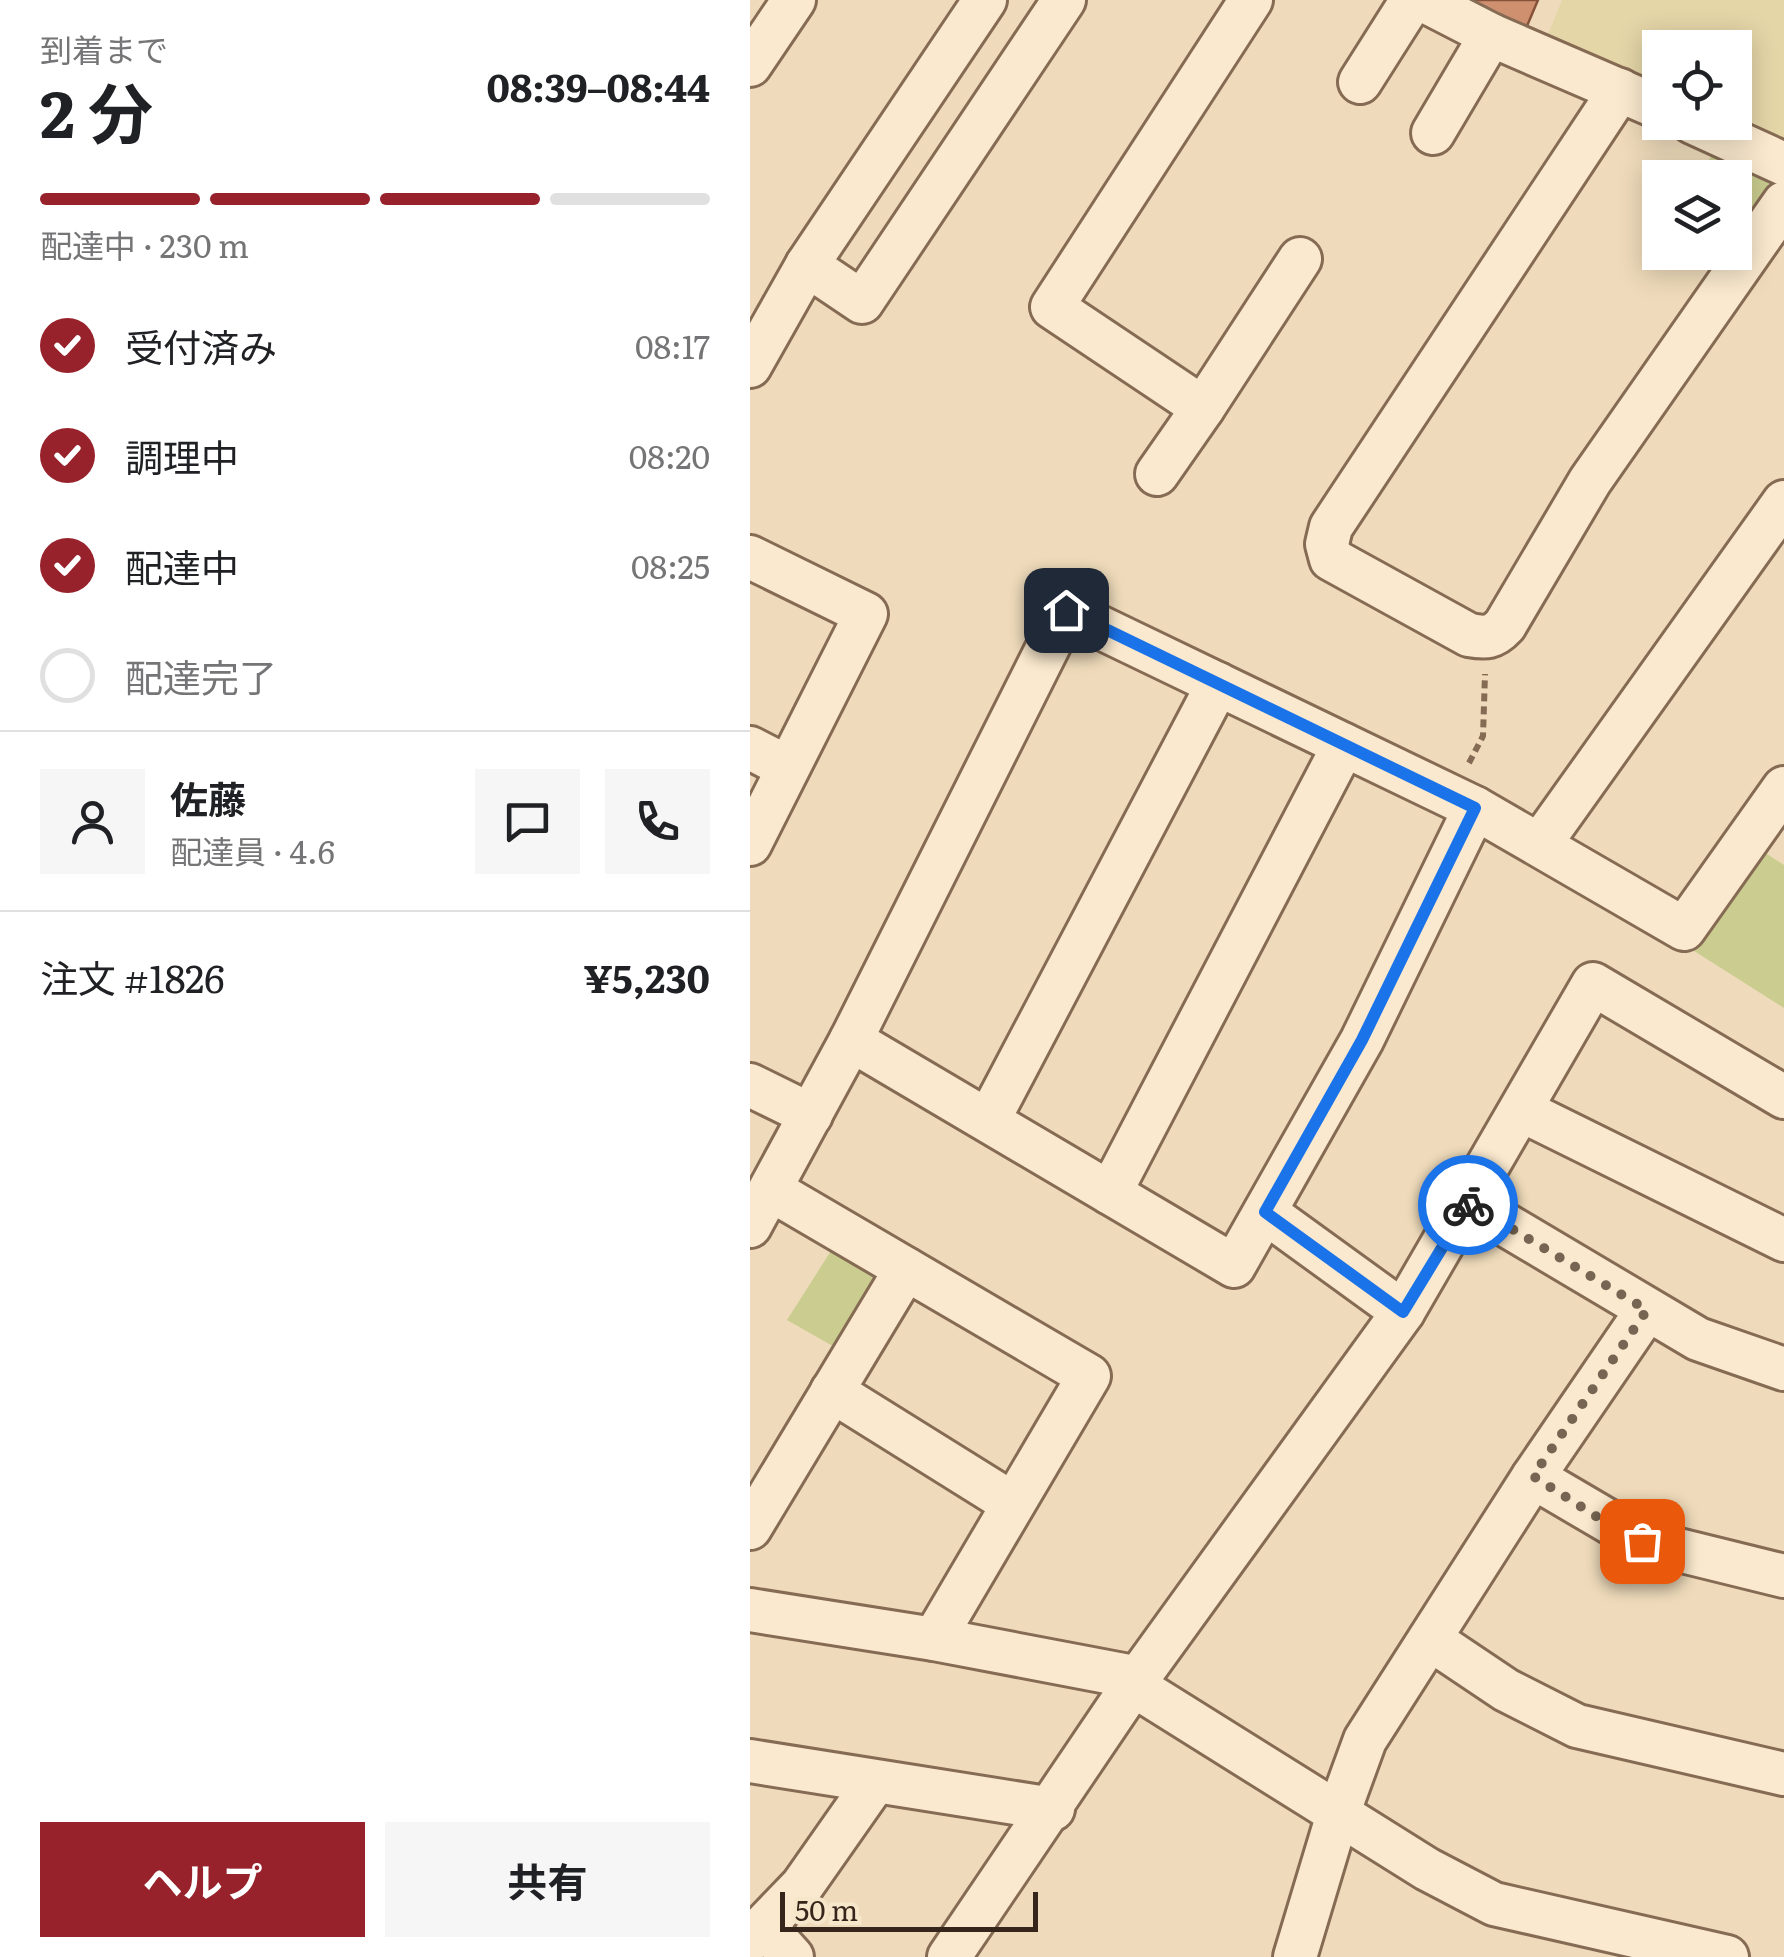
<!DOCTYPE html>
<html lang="ja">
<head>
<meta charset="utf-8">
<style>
	body { margin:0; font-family:Literata,"Noto Sans JP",serif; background:#f6f6f6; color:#202124; height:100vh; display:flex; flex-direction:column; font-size:38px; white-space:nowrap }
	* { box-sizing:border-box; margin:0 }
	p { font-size:32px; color:#757577 }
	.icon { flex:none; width:55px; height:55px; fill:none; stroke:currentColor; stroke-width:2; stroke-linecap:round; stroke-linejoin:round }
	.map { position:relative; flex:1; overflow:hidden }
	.side { display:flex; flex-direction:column; background:#fff; width:750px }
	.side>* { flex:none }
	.fabs { position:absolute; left:892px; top:30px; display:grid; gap:20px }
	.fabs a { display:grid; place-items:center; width:110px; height:110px; border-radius:0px; background:#fff; box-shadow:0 5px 25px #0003; font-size:50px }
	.scale { position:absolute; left:30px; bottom:25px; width:258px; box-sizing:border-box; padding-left:10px; border:5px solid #35251a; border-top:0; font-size:28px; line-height:35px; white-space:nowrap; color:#35251a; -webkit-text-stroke:8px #f6e6ca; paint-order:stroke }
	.pin { position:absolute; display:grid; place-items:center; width:85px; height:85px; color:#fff; margin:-42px; border-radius:20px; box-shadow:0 5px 15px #0006 }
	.courier { position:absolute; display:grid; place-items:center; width:100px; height:100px; margin:-50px; border:8px solid #1a73e8; border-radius:50%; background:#fff; color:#222; box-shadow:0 2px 12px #0007 }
	.headline em { font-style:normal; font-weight:700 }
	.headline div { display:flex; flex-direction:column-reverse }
	.headline { display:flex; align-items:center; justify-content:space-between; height:170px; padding:0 40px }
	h1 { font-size:65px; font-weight:700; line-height:75px }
	.bar { display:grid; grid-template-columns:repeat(4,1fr); gap:15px 10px; align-content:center; height:120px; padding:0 40px }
	.bar i { height:12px; border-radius:8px; background:#e0e0e0 }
	.bar .current { background:#97222c }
	.bar p { grid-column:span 4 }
	.line { display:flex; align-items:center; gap:25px; padding:0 40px; border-top:2px solid #e0e0e0 }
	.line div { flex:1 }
	.round { display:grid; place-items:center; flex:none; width:105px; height:105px; border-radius:0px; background:#f6f6f6 }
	ol { padding:0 40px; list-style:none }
	li { display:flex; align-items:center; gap:30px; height:110px }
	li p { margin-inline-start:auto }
	li .icon { padding:10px; border-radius:50%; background:#97222c; color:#fff; stroke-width:4 }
	li:last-child { color:#757577 }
	li i { width:55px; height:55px; border:5px solid #e0e0e0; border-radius:50% }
	.button { display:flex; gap:20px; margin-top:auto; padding:20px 40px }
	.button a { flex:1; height:115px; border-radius:0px; background:#97222c; color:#fff; font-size:40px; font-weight:700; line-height:115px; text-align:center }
	.button a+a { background:#f6f6f6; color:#202124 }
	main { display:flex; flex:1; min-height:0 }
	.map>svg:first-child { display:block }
	.farmland { fill:#e5d6a8 }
	.green { fill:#cacd8f }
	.building { fill:#cf906f; stroke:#86523a; stroke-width:2.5 }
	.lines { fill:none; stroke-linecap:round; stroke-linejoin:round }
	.minor-casing { stroke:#866b54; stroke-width:48 }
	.path { stroke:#866b54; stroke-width:6; stroke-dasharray:8 5; stroke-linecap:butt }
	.minor { stroke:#fae9ce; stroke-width:42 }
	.done { stroke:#766552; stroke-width:10; stroke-dasharray:0 18 }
	.route { stroke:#1a73e8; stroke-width:12 }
</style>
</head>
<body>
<main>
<section class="side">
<div class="headline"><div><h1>2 分</h1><p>到着まで</p></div><em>08:39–08:44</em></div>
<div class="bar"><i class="current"></i><i class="current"></i><i class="current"></i><i></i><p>配達中 · 230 m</p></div>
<ol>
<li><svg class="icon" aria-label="check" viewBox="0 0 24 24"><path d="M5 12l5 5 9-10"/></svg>受付済み<p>08:17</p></li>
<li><svg class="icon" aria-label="check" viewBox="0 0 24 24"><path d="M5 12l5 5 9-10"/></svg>調理中<p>08:20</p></li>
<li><svg class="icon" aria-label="check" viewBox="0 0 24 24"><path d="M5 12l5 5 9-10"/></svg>配達中<p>08:25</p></li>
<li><i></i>配達完了</li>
</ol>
<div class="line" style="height:180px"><a class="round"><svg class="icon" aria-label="person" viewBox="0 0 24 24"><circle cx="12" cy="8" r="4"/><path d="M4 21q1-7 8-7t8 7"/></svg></a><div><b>佐藤</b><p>配達員 · 4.6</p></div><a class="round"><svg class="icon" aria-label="chat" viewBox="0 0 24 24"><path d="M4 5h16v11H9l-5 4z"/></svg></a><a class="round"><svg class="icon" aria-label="phone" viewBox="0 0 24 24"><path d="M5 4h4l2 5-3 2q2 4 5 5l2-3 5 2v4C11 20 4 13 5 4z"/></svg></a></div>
<div class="line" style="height:130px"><div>注文 #1826</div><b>¥5,230</b></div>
<div class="button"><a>ヘルプ</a><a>共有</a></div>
</section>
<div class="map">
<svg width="1034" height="1957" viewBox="0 0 1034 1957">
	<rect width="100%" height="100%" fill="#efdbbb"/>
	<polygon class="farmland" points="812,0 1034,0 1034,144 985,122 985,48 910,48 910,92 794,44"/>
	<g class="green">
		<polygon points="965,150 1020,171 1027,192 985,239 985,178 948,178"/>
		<polygon points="1011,850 1034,865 1034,1008 938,947"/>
		<polygon points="86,1243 124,1265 128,1283 88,1349 37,1320"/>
	</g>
	<polygon class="building" points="716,0 788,0 777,26 760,20 759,23"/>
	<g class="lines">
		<defs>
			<g id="minor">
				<polyline points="501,0 302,307 453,408 550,259"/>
				<polyline points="673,0 741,35 910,108"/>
				<polyline points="0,65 44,0"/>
				<polyline points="610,82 662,0"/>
				<path d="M 870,90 L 581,527 L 577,544 L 581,559 L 719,635 C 736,638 743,638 755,625 L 840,481 L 1034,203"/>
				<polyline points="942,122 1034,164"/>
				<polyline points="683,133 741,35"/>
				<polyline points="57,265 112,302 314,0"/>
				<polyline points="0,366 57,265 235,0"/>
				<polyline points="407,474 453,408"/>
				<polyline points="0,557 116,614 0,844"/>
				<polyline points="0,748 37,767"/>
				<polyline points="790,844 1034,502"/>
				<polyline points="101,1040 484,1266 612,1040 725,808"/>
				<polyline points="0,1085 61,1115"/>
				<polyline points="771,1110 1034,1240"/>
				<polyline points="239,1119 468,684"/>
				<polyline points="21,1190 339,1376 184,1639"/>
				<polyline points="360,1193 594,745"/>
				<polyline points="719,1203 948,1339 1034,1369"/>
				<polyline points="515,1212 653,1312"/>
				<polyline points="0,1226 101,1040 316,611 725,808 934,929 1034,788"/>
				<polyline points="82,1391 263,1504"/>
				<polyline points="783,1477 892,1541 1034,1576"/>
				<polyline points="0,1528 156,1269"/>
				<polyline points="0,1610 184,1639 389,1678"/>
				<polyline points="680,1639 756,1690 827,1726 1034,1774"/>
				<polyline points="383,1685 677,1869 744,1904 977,1957"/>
				<polyline points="0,1761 303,1809"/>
				<polyline points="14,1926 42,1957"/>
				<polyline points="0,1940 52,1886 125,1782"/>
				<polyline points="199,1957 383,1685 653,1312 843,984 1034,1097"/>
				<polyline points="545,1957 588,1814 615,1740 783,1477 897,1310"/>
			</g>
		</defs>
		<use href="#minor" class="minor-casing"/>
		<polyline class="path" points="719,763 733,736 735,674"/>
		<use href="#minor" class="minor"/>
	</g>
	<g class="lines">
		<polyline class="done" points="718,1205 719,1203 897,1310 783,1476 852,1520 892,1541"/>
		<polyline class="route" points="316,610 725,808 612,1040 515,1212 653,1312 718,1205"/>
	</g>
</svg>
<div class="fabs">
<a><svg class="icon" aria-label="locate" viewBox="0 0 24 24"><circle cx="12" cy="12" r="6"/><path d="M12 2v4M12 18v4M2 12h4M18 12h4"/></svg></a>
<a><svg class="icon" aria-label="layers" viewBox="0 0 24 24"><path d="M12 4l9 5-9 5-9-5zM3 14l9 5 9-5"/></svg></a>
</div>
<div class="scale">50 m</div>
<div class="pin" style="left:892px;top:1541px;background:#ea580c"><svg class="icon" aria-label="bag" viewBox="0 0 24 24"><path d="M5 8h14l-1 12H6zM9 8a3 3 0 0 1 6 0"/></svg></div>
<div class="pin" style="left:316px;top:610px;background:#1f2937"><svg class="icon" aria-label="home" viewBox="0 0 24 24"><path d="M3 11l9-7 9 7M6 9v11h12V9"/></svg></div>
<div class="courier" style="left:718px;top:1205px"><svg class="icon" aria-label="bike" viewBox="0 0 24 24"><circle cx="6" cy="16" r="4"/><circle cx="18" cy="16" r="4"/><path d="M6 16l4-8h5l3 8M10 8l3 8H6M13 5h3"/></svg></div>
</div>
</main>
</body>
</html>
